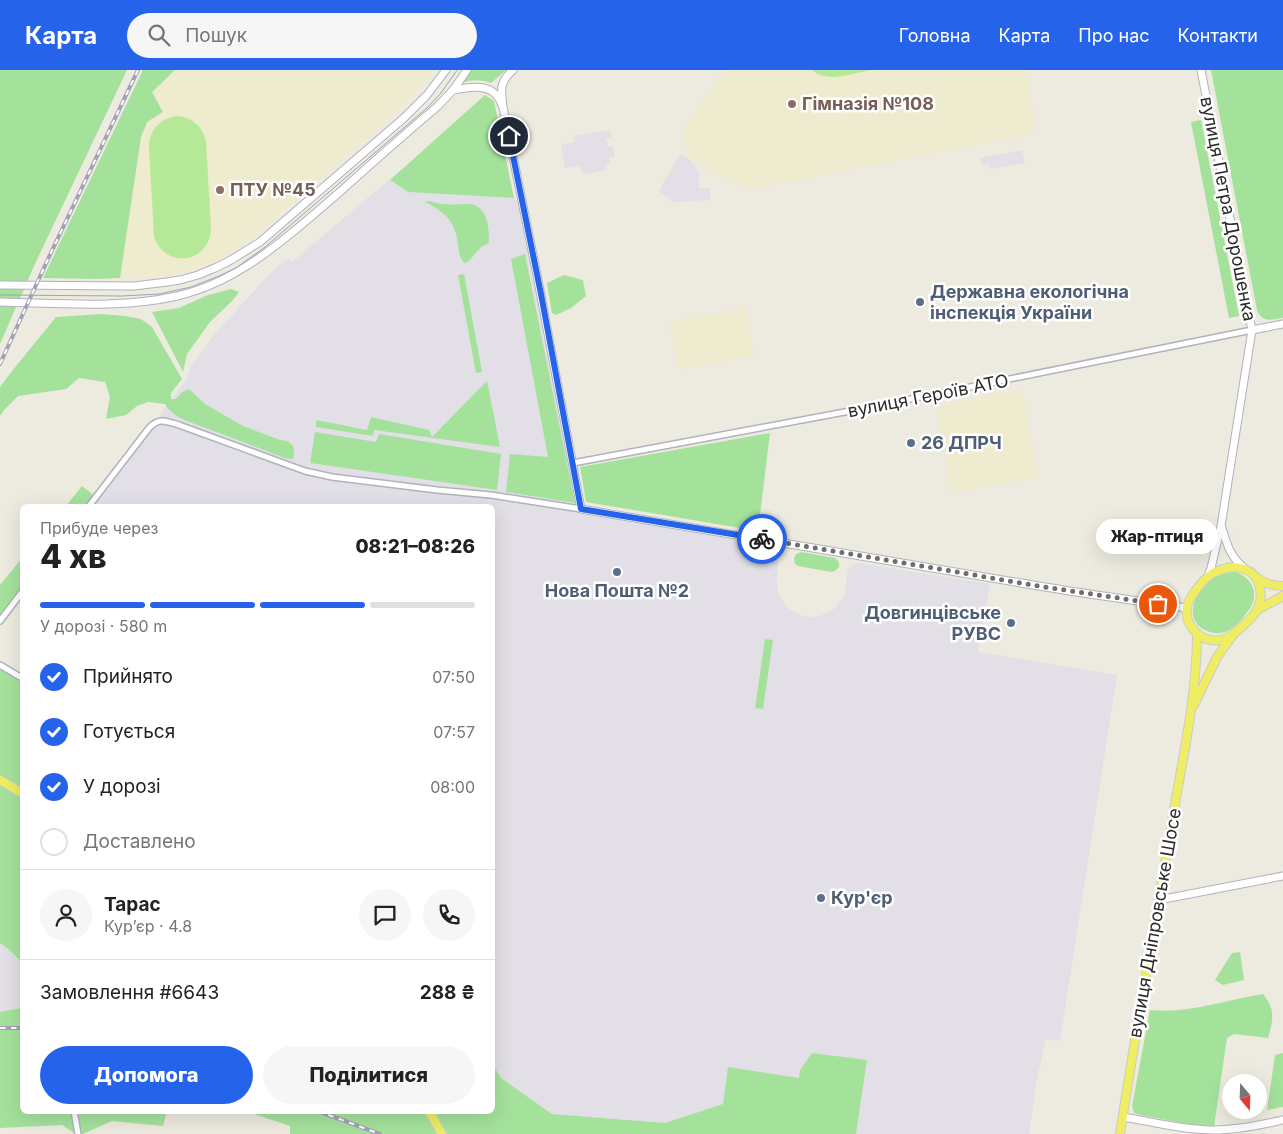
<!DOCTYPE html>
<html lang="uk">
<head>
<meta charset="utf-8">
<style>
	body { margin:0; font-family:Inter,sans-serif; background:#f6f6f6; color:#222; height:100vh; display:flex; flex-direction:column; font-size:19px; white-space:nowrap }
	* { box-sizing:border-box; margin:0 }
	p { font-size:16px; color:#767676 }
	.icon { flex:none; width:28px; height:28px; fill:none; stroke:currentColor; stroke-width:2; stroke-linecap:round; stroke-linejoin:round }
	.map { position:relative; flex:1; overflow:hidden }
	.drawer { position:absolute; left:20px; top:434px; width:475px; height:610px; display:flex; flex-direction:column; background:#fff; border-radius:8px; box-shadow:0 5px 20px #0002 }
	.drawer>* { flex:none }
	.needle { width:32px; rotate:161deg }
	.controls { position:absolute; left:1222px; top:1004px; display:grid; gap:10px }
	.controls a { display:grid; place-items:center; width:45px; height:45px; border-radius:50%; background:#fff; box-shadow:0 5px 20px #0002; font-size:25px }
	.pin { position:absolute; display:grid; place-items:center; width:42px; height:42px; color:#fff; margin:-21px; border:2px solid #fff; border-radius:50%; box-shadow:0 1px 5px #0007 }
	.courier { position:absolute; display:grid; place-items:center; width:50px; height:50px; margin:-25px; border:4px solid #2563eb; border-radius:50%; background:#fff; color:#222; box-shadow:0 1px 6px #0007 }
	.bubble { position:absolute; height:35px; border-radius:18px; background:#fff; box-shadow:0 5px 20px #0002; font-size:16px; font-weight:800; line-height:35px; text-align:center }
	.head em { font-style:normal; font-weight:800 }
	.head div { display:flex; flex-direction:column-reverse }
	.head { display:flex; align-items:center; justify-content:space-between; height:85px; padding:0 20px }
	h1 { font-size:32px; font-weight:800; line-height:38px }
	.bar { display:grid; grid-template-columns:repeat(4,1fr); gap:8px 5px; align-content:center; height:60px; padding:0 20px }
	.bar i { height:6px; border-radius:4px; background:#e0e0e0 }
	.bar .selected { background:#2563eb }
	.bar p { grid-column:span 4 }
	.line { display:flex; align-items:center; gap:12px; padding:0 20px; border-top:1px solid #e0e0e0 }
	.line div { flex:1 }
	.round { display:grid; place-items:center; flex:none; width:52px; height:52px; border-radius:26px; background:#f6f6f6 }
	ol { padding:0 20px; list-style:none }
	li { display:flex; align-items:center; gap:15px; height:55px }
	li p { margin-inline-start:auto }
	li .icon { padding:5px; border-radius:50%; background:#2563eb; color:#fff; stroke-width:4 }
	li:last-child { color:#767676 }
	li i { width:28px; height:28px; border:2px solid #e0e0e0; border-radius:50% }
	.primary-button { display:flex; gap:10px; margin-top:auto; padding:10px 20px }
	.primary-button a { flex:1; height:58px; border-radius:30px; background:#2563eb; color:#fff; font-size:20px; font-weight:800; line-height:58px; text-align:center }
	.primary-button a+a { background:#f6f6f6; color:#222 }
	header { display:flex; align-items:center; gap:30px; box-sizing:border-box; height:70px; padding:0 25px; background:#2563eb; color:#fff }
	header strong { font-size:24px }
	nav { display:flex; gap:28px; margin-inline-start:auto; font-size:18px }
	.search { width:350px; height:45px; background:#f6f6f6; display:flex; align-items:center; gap:12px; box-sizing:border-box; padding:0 18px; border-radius:28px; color:#767676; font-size:19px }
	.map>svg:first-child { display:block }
	.industrial { fill:#e2dfe6 }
	.education { fill:#eeebcf }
	.green { fill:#a4e29c }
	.pitch { fill:#b5e998 }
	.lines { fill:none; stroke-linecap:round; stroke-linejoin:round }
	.street-casing { stroke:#b2b2bf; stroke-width:8 }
	.secondary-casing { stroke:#b2b2bf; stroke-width:9 }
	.primary-casing { stroke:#ccc; stroke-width:10 }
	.street { stroke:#fff; stroke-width:5 }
	.secondary { stroke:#fff; stroke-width:7 }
	.primary { stroke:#eeed63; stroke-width:8 }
	.tram { stroke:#a3a1b6; stroke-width:1 }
	.rail-casing { stroke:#a3a1b6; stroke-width:4 }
	.rail { stroke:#fff; stroke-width:2; stroke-dasharray:5.5; stroke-linecap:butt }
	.done { stroke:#706e6b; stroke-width:5; stroke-dasharray:0 9 }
	.route { stroke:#2563eb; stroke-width:6 }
	.education-dot { fill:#8d6e63; stroke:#fff; stroke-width:2 }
	.service-dot { fill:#5c6f8a; stroke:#fff; stroke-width:2 }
	.labels { text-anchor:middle; stroke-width:5; stroke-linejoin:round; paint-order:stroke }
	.education-label { font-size:18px; font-weight:bold; fill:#785e54; stroke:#fff; text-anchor:start }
	.street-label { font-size:18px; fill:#2c2c2c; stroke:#fff }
	.service-label { font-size:18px; font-weight:bold; fill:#4e5e75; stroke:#fff; text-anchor:start }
</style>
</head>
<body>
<header>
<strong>Карта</strong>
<div class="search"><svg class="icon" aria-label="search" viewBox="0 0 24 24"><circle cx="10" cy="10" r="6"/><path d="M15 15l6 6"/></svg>Пошук</div>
<nav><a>Головна</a><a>Карта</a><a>Про нас</a><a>Контакти</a></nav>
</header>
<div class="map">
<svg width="1283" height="1064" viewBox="0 0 1283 1064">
	<rect width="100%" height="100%" fill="#edeadf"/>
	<g class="industrial">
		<polygon points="610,60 611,67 606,69 608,76 613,76 615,87 609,88 610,94 605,95 606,100 583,105 581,96 565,98 561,75 575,72 574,66"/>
		<polygon points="1022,80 1025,93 990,99 988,94 982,95 980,88"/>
		<polygon points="680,84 690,90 699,102 699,118 710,118 710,130 673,132 659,121"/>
		<polygon points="389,110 408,122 514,128 518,131 577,434 531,430 696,457 778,482 777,516 778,523 781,529 790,540 803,546 817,547 830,542 835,538 844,527 848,499 854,494 858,493 990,514 978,582 1117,605 1060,971 1046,969 1037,1009 1029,1064 856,1064 867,990 799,1008 729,997 723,1034 665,1053 552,1044 501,1008 493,995 492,436 89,436 153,358 160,355 176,355 158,351 163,340 186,310 190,298 215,264 276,197 289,188 292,192"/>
		<polygon points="0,873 7,878 22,892 22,938 0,942"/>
	</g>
	<g class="education">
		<polygon points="175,0 433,0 416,21 389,49 266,156 246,172 227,185 197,200 174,205 120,208 141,67 147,52 152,22"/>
		<polygon points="727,0 1026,0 1032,32 1035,63 750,119 722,107 689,87 683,61 719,8"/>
		<polygon points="746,237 755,285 679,300 669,253"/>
		<polygon points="1022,319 1039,407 951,423 936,337"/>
	</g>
	<g class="green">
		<polygon points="0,0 127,0 34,196 0,274"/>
		<polygon points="143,0 175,0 152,22 163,42 147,52 141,67 120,208 96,209 43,208"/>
		<path d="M 471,0 L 506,0 L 491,13 C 481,10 472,9 462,13 Z"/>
		<path d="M 1211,0 L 1283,0 L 1283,248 C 1272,250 1262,253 1257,240 Z"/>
		<polygon points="485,25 494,31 514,128 408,122 390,110"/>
		<polygon points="1201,50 1239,246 1229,248 1191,52"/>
		<path d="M 429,131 C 434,132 439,134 444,134 C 452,135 460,134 468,134 C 488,135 489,157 489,173 L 481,177 L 469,191 L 464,193 C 459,186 459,182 458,174 C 455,151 445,142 425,132 Z"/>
		<polygon points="525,184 575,433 506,422 510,384 548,387 511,189"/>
		<polygon points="464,204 482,302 476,303 458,205"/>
		<polygon points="564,205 583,210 586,226 571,238 556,245 552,243 547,213"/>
		<polygon points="231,219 239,222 232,231 210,252 187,284 183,302 152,242 179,238 208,225"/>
		<path d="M 101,244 L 125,246 L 141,249 L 152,257 L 182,309 L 171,323 L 171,329 L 176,329 L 181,323 L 189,319 L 205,334 L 243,356 L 280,370 L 288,371 L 293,376 L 294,384 L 293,389 L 285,388 L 187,351 C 177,347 171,343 165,334 L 148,332 L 137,336 L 126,345 L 106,349 L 110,327 L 105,312 L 79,308 L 66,319 L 18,326 L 5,339 L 0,346 L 0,317 L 16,296 L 56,247 Z"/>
		<polygon points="487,311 500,377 374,360 373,366 316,357 316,350 367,360 371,347 429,360 432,367"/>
		<polygon points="315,362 376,372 379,364 501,384 497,420 310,393"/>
		<polygon points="770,363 758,461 586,432 580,397"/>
		<polygon points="82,416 96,427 89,436 66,436"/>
		<polygon points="801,482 835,488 839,492 839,497 835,501 831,502 798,496 795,494 794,489 796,484"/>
		<polygon points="22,488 22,522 0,551 0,515"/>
		<path d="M 1229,501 C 1243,502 1256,513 1254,528 C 1253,535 1249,540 1245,545 C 1237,556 1225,567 1210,562 C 1180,553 1195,518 1214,505 C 1218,503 1224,502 1229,501 Z"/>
		<polygon points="765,569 773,570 763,639 755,638"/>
		<polygon points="0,595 22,608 22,892 7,878 0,873"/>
		<polygon points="1240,882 1244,910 1223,915 1215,910 1232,883"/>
		<path d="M 1263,924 C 1276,940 1273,950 1268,968 L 1234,964 L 1227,968 L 1214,1056 L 1193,1055 L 1140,1045 L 1134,1043 L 1132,1036 L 1150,940 C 1188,944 1226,930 1263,924 Z"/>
		<polygon points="22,938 22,1041 167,1041 163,1056 112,1051 83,1064 76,1064 62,1055 0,1058 0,942"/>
		<polygon points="812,983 867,990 856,1064 290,1064 290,1056 245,1041 492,1041 493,995 501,1008 552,1044 665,1053 723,1034 728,997 799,1008 800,1000"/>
		<polygon points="1283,983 1283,1037 1267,1040 1275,985"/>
	</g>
	<g class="pitch">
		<path d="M 812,0 L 871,0 C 853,3 827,14 812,0 Z"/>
		<path d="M 178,46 C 193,48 202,56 206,71 L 211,159 C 209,193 166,200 154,167 L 149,77 C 149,60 160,48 178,46 Z"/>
	</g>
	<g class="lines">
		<defs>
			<g id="street">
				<polyline points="573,393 866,338 1252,260"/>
				<path d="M 89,436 L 149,358 C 159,347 166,351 179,355 L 305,401 L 332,407 L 437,420 L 491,425 L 581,439"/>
				<polyline points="0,551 22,522"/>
				<polyline points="0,595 22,608"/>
				<polyline points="74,1041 78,1064"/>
			</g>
			<g id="secondary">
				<path d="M 513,0 C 499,12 501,20 503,37 L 537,205 L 581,439 C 736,464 890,492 1045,517 C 1092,525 1140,531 1187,538"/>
				<polyline points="1201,0 1252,260 1221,456 1211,498 1208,506"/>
				<path d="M 453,20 C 464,18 483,14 493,22 C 497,25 500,30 502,35"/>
				<polyline points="0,215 134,216 167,212 180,210 198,205 215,198 231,190 260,172 405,47 427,25 446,0"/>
				<path d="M 0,232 C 58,233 120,239 177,226 C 241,212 293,162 341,121 C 373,92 405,64 438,36 L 453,20 L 467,0"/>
				<polyline points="1252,260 1283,254"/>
				<path d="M 1222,458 C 1227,475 1230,486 1244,498"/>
				<polyline points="1159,830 1283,806"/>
				<path d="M 1123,1047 C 1153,1052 1184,1060 1214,1060 C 1237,1060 1261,1055 1283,1050"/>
			</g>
			<g id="primary">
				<path d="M 1233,497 C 1248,498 1258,504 1260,519 C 1263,533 1256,544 1246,553 C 1238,560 1231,568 1221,570 C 1202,573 1184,557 1187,537 C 1188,531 1192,525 1196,520 C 1207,505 1214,500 1233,497 Z"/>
				<path d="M 1257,508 C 1265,514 1273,516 1283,516"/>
				<polyline points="1257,540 1283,526"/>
				<polyline points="1194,635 1217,587 1233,565"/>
				<polyline points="0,710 22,723"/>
				<polyline points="429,1041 442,1064"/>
				<path d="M 1120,1064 C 1136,960 1154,856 1172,752 C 1182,690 1197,627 1197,564"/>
			</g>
		</defs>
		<use href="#street" class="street-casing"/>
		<use href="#secondary" class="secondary-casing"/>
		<use href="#primary" class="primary-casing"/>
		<use href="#street" class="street"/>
		<use href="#secondary" class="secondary"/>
		<use href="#primary" class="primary"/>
		<polyline class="tram" points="0,225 122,226 159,224 191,217 219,206 236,198 265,177 428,37 441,23 457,0"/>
		<defs>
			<g id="rail">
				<polyline points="0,294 48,189 138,0"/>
				<polyline points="0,958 22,958"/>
				<polyline points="318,1041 380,1064"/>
			</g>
		</defs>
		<use href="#rail" class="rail-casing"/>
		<use href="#rail" class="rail"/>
	</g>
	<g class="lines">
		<polyline class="done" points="762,469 1045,517 1158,534"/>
		<polyline class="route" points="509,66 541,224 581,439 762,469"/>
	</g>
	<g class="education-dot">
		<circle cx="792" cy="34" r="5"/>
		<circle cx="220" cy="120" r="5"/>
	</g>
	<g class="service-dot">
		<circle cx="920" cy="232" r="5"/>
		<circle cx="911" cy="373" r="5"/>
		<circle cx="617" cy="502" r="5"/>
		<circle cx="1011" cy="553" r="5"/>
		<circle cx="821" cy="828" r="5"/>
	</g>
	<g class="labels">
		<g class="education-label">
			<text x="802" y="40">Гімназія №108</text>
			<text x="230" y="126">ПТУ №45</text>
		</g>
		<g class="street-label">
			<text transform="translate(1228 139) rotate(79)" y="6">вулиця Петра Дорошенка</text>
			<text transform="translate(928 326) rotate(-11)" y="6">вулиця Героїв АТО</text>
			<text transform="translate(1155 853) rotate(-80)" y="6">вулиця Дніпровське Шосе</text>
		</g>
		<g class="service-label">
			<text x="930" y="228">Державна екологічна<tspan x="930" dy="21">інспекція України</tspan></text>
			<text x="921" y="379">26 ДПРЧ</text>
			<text x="617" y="527" text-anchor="middle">Нова Пошта №2</text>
			<text x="1001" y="549" text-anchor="end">Довгинцівське<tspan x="1001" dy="21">РУВС</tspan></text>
			<text x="831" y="834">Кур'єр</text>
		</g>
	</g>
</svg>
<div class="controls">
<a><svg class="needle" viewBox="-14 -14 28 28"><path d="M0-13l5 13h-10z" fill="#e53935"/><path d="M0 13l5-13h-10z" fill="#767676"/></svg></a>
</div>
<div class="pin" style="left:1158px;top:534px;background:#ea580c"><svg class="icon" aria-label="bag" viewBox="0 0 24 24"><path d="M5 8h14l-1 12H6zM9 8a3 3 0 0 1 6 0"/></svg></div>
<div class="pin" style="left:509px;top:66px;background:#1f2937"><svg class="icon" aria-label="home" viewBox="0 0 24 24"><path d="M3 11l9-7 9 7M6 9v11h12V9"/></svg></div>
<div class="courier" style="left:762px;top:469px"><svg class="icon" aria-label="bike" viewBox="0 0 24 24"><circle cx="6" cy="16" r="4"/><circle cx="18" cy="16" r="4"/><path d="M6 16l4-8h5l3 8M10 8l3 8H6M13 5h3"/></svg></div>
<div class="bubble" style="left:1096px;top:449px;width:122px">Жар-птиця</div>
<section class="drawer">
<div class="head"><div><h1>4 хв</h1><p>Прибуде через</p></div><em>08:21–08:26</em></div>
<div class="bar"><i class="selected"></i><i class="selected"></i><i class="selected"></i><i></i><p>У дорозі · 580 m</p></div>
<ol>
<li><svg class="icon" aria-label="check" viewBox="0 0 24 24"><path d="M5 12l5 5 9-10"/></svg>Прийнято<p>07:50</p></li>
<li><svg class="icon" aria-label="check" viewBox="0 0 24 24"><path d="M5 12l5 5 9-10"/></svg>Готується<p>07:57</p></li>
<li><svg class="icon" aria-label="check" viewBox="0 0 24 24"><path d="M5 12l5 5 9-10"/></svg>У дорозі<p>08:00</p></li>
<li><i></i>Доставлено</li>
</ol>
<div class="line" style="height:90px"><a class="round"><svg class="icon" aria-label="person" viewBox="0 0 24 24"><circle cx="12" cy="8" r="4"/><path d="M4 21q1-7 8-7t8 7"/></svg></a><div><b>Тарас</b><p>Кур’єр · 4.8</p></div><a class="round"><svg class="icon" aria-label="chat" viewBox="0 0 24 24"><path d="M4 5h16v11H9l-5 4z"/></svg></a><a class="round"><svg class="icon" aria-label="phone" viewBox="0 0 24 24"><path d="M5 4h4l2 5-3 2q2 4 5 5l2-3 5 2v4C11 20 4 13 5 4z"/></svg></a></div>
<div class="line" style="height:65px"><div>Замовлення #6643</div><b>288 ₴</b></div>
<div class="primary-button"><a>Допомога</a><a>Поділитися</a></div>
</section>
</div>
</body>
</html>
